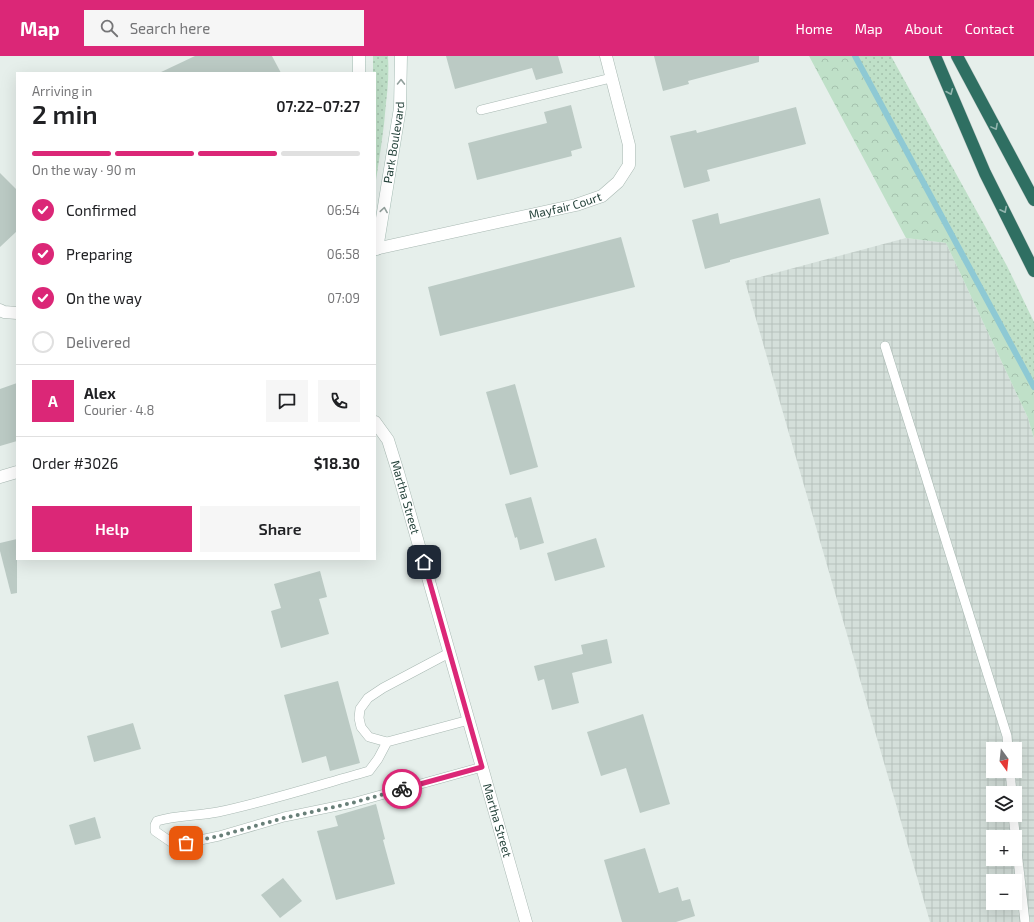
<!DOCTYPE html>
<html lang="en">
<head>
<meta charset="utf-8">
<style>
	body { margin:0; font-family:"Exo 2",sans-serif; background:#f6f6f6; color:#202124; height:100vh; display:flex; flex-direction:column; font-size:15px; white-space:nowrap }
	* { box-sizing:border-box; margin:0 }
	p { font-size:13px; color:#757577 }
	.icon { flex:none; width:22px; height:22px; fill:none; stroke:currentColor; stroke-width:2; stroke-linecap:round; stroke-linejoin:round }
	.map { position:relative; flex:1; overflow:hidden }
	.details { position:absolute; left:16px; top:16px; width:360px; height:488px; display:flex; flex-direction:column; background:#fff; border-radius:0px; box-shadow:0 4px 16px #0002 }
	.details>* { flex:none }
	.needle { width:26px; rotate:165deg }
	.tools { position:absolute; left:986px; top:686px; display:grid; gap:8px }
	.tools a { display:grid; place-items:center; width:36px; height:36px; border-radius:0px; background:#fff; box-shadow:0 4px 16px #0002; font-size:20px }
	.pin { position:absolute; display:grid; place-items:center; width:34px; height:34px; color:#fff; margin:-17px; border-radius:8px; box-shadow:0 2px 6px #0006 }
	.courier { position:absolute; display:grid; place-items:center; width:40px; height:40px; margin:-20px; border:3px solid #db2777; border-radius:50%; background:#fff; color:#222; box-shadow:0 1px 5px #0007 }
	.headline em { font-style:normal; font-weight:600 }
	.headline div { display:flex; flex-direction:column-reverse }
	.headline { display:flex; align-items:center; justify-content:space-between; height:68px; padding:0 16px }
	h1 { font-size:26px; font-weight:600; line-height:30px }
	.bar { display:grid; grid-template-columns:repeat(4,1fr); gap:6px 4px; align-content:center; height:48px; padding:0 16px }
	.bar i { height:5px; border-radius:3px; background:#e0e0e0 }
	.bar .current { background:#db2777 }
	.bar p { grid-column:span 4 }
	.line { display:flex; align-items:center; gap:10px; padding:0 16px; border-top:1px solid #e0e0e0 }
	.line div { flex:1 }
	.round { display:grid; place-items:center; flex:none; width:42px; height:42px; border-radius:0px; background:#f6f6f6 }
	ol { padding:0 16px; list-style:none }
	li { display:flex; align-items:center; gap:12px; height:44px }
	li p { margin-inline-start:auto }
	li .icon { padding:4px; border-radius:50%; background:#db2777; color:#fff; stroke-width:4 }
	li:last-child { color:#757577 }
	li i { width:22px; height:22px; border:2px solid #e0e0e0; border-radius:50% }
	.action { display:flex; gap:8px; margin-top:auto; padding:8px 16px }
	.action a { flex:1; height:46px; border-radius:0px; background:#db2777; color:#fff; font-size:16px; font-weight:600; line-height:46px; text-align:center }
	.action a+a { background:#f6f6f6; color:#202124 }
	header { display:flex; align-items:center; gap:24px; box-sizing:border-box; height:56px; padding:0 20px; background:#db2777; color:#fff }
	header strong { font-size:19px }
	nav { display:flex; gap:22px; margin-inline-start:auto; font-size:14px }
	.search { width:280px; height:36px; background:#f6f6f6; display:flex; align-items:center; gap:10px; box-sizing:border-box; padding:0 14px; border-radius:0px; color:#757577; font-size:15px }
	.map>svg:first-child { display:block }
	.industrial { fill:url(#industrial-grid); fill-rule:evenodd }
	.grass { fill:url(#grass-dots) }
	.forest { fill:url(#forest-crowns) }
	.lines { fill:none; stroke-linecap:round; stroke-linejoin:round }
	.stream { stroke:#8ec9d4; stroke-width:6 }
	.building { fill:#bbcac4 }
	.lane-casing { stroke:#a8b8b2; stroke-width:10 }
	.street-casing { stroke:#a8b8b2; stroke-width:13 }
	.secondary-casing { stroke:#a4bbb3; stroke-width:13 }
	.highway-casing { stroke:#c2cac8; stroke-width:13 }
	.lane { stroke:#fff; stroke-width:9 }
	.street { stroke:#fff; stroke-width:12 }
	.secondary { stroke:#fff; stroke-width:12 }
	.highway { stroke:#2f6f62; stroke-width:12 }
	.oneway { stroke:#92a09c }
	.oneway2 { stroke:#93b5ae }
	.done { stroke:#687f78; stroke-width:4; stroke-dasharray:0 7.2 }
	.route { stroke:#db2777; stroke-width:5 }
	.labels { text-anchor:middle; stroke-width:3.5; stroke-linejoin:round; paint-order:stroke }
	.street-label { font-size:12px; fill:#24423a; stroke:#f7fbf9 }
</style>
</head>
<body>
<header>
<strong>Map</strong>
<div class="search"><svg class="icon" aria-label="search" viewBox="0 0 24 24"><circle cx="10" cy="10" r="6"/><path d="M15 15l6 6"/></svg>Search here</div>
<nav><a>Home</a><a>Map</a><a>About</a><a>Contact</a></nav>
</header>
<div class="map">
<svg width="1034" height="866" viewBox="0 0 1034 866">
	<defs>
		<pattern id="industrial-grid" width="8" height="8" patternUnits="userSpaceOnUse"><rect width="8" height="8" fill="#d4dfda"/><path d="M0 4h8M4 0v8" fill="none" stroke="#b6c1bc"/></pattern>
		<pattern id="grass-dots" width="8" height="8" patternUnits="userSpaceOnUse"><rect width="8" height="8" fill="#bfe0c8"/><path d="M2 2h.1M6 6h.1" fill="none" stroke="#a4c1ad" stroke-width="1.8" stroke-linecap="round"/></pattern>
		<pattern id="forest-crowns" width="20" height="18" patternUnits="userSpaceOnUse"><rect width="20" height="18" fill="#bfe0c8"/><path d="M2 6a3 3 0 1 1 6 0M12 15a3 3 0 1 1 6 0" fill="none" stroke="#a4c1ad"/></pattern>
	</defs>
	<rect width="100%" height="100%" fill="#e6efeb"/>
	<path class="industrial" d="M 906,182 L 946,187 L 1028,362 L 1034,383 L 1034,866 L 930,866 L 745,225 ZM 993,693 L 1015,693 L 1015,715 L 993,715 ZM 993,737 L 1015,737 L 1015,759 L 993,759 ZM 993,781 L 1015,781 L 1015,803 L 993,803 ZM 993,825 L 1015,825 L 1015,847 L 993,847 Z"/>
	<g class="grass">
		<path d="M 373,0 L 388,0 C 389,16 388,31 386,47 C 384,75 379,103 375,131 L 375,17 L 373,17 Z"/>
		<polygon points="857,0 891,0 1007,210 1034,266 1034,331"/>
	</g>
	<polygon class="forest" points="809,0 857,0 1034,331 1034,383 1028,362 946,187 906,182"/>
	<g class="lines">
		<polyline class="stream" points="855,0 1034,331"/>
	</g>
	<g class="building">
		<polygon points="195,0 272,0 281,17 159,17"/>
		<polygon points="446,0 558,0 563,17 536,24 532,12 455,33"/>
		<polygon points="654,0 759,0 759,6 688,25 689,28 663,35"/>
		<polygon points="571,49 582,92 571,95 572,100 477,124 468,87 547,67 544,56"/>
		<polygon points="796,51 806,88 707,114 710,125 684,132 670,80 696,74 697,77"/>
		<polygon points="0,117 17,134 17,175 0,191"/>
		<polygon points="820,142 829,178 730,204 730,206 705,213 692,164 718,157 720,168"/>
		<polygon points="621,181 635,231 440,280 428,231"/>
		<polygon points="17,327 17,385 0,390 0,333"/>
		<polygon points="515,328 538,411 510,419 486,336"/>
		<polygon points="531,441 544,487 520,494 517,481 515,482 505,448"/>
		<polygon points="596,482 605,511 555,525 547,497"/>
		<polygon points="17,483 17,537 11,538 0,495 0,487"/>
		<polygon points="320,515 327,541 319,543 329,578 281,592 271,555 281,552 274,528"/>
		<polygon points="607,583 612,607 572,617 579,647 552,654 544,623 538,625 534,610 583,598 581,589"/>
		<polygon points="338,625 360,707 330,715 326,700 302,707 284,639"/>
		<polygon points="643,658 670,748 640,757 626,712 601,720 587,676"/>
		<polygon points="133,667 141,693 94,706 87,680"/>
		<polygon points="376,748 385,783 383,784 395,828 336,844 317,775 338,770 335,760"/>
		<polygon points="95,761 101,782 75,789 69,769"/>
		<polygon points="645,792 659,837 678,831 682,845 690,843 695,860 676,866 622,866 604,804"/>
		<polygon points="283,822 302,845 280,862 261,839"/>
	</g>
	<g class="lines">
		<defs>
			<g id="lane">
				<polyline points="481,54 611,22"/>
				<polyline points="885,290 1007,680 1008,693"/>
				<path d="M 469,664 L 387,686 L 378,703 L 369,715 C 319,729 269,745 218,756 C 198,760 177,759 157,765 L 155,769 L 155,775 L 171,786 L 186,787 L 219,780 L 284,761 L 352,747 L 482,711"/>
				<polyline points="387,686 369,681 361,671 359,662 360,653 368,642 383,632 449,597"/>
				<polyline points="1010,715 1012,737"/>
				<polyline points="1013,759 1025,866"/>
			</g>
			<g id="street">
				<path id="s1" d="M 375,193 L 576,149 L 602,140 L 618,126 L 629,109 L 629,89 L 606,0"/>
				<polyline points="0,254 4,256 17,257"/>
				<path id="s2" d="M 375,366 L 388,384 L 398,416 L 526,866"/>
				<polyline points="0,421 17,416"/>
			</g>
			<g id="secondary">
				<polyline points="359,0 359,17"/>
				<path id="s3" d="M 377,193 L 400,52 L 401,0"/>
			</g>
			<g id="highway">
				<polyline points="935,0 985,117 1034,215"/>
				<polyline points="957,0 1034,144"/>
			</g>
		</defs>
		<use href="#lane" class="lane-casing"/>
		<use href="#street" class="street-casing"/>
		<use href="#secondary" class="secondary-casing"/>
		<use href="#highway" class="highway-casing"/>
		<use href="#lane" class="lane"/>
		<use href="#street" class="street"/>
		<use href="#secondary" class="secondary"/>
		<use href="#highway" class="highway"/>
	</g>
	<defs><path id="oneway-chevron" d="M-2-3.5L2.5 0L-2 3.5" fill="none" stroke-width="1.6" stroke-linecap="round" stroke-linejoin="round"/></defs>
	<g class="oneway">
		<use href="#oneway-chevron" transform="translate(401 26) rotate(-89)"/>
		<use href="#oneway-chevron" transform="translate(384 154) rotate(-81)"/>
	</g>
	<g class="oneway2">
		<use href="#oneway-chevron" transform="translate(950 36) rotate(67)"/>
		<use href="#oneway-chevron" transform="translate(995 71) rotate(62)"/>
		<use href="#oneway-chevron" transform="translate(1004 154) rotate(63)"/>
	</g>
	<g class="lines">
		<polyline class="done" points="186,787 219,780 284,762 352,747 402,733"/>
		<polyline class="route" points="402,733 482,711 424,506"/>
	</g>
	<g class="labels">
		<g class="street-label">
			<text dy="4" stroke="none"><textPath href="#s3" startOffset="108">Park Boulevard</textPath></text>
			<text dy="4" stroke="none"><textPath href="#s1" startOffset="195">Mayfair Court</textPath></text>
			<text dy="4" stroke="none"><textPath href="#s2" startOffset="82">Martha Street</textPath></text>
			<text dy="4" stroke="none"><textPath href="#s2" startOffset="418">Martha Street</textPath></text>
		</g>
	</g>
</svg>
<div class="tools">
<a><svg class="needle" viewBox="-14 -14 28 28"><path d="M0-13l5 13h-10z" fill="#e53935"/><path d="M0 13l5-13h-10z" fill="#757577"/></svg></a>
<a><svg class="icon" aria-label="layers" viewBox="0 0 24 24"><path d="M12 4l9 5-9 5-9-5zM3 14l9 5 9-5"/></svg></a>
<a>+</a>
<a>−</a>
</div>
<div class="pin" style="left:186px;top:787px;background:#ea580c"><svg class="icon" aria-label="bag" viewBox="0 0 24 24"><path d="M5 8h14l-1 12H6zM9 8a3 3 0 0 1 6 0"/></svg></div>
<div class="pin" style="left:424px;top:506px;background:#1f2937"><svg class="icon" aria-label="home" viewBox="0 0 24 24"><path d="M3 11l9-7 9 7M6 9v11h12V9"/></svg></div>
<div class="courier" style="left:402px;top:733px"><svg class="icon" aria-label="bike" viewBox="0 0 24 24"><circle cx="6" cy="16" r="4"/><circle cx="18" cy="16" r="4"/><path d="M6 16l4-8h5l3 8M10 8l3 8H6M13 5h3"/></svg></div>
<section class="details">
<div class="headline"><div><h1>2 min</h1><p>Arriving in</p></div><em>07:22–07:27</em></div>
<div class="bar"><i class="current"></i><i class="current"></i><i class="current"></i><i></i><p>On the way · 90 m</p></div>
<ol>
<li><svg class="icon" aria-label="check" viewBox="0 0 24 24"><path d="M5 12l5 5 9-10"/></svg>Confirmed<p>06:54</p></li>
<li><svg class="icon" aria-label="check" viewBox="0 0 24 24"><path d="M5 12l5 5 9-10"/></svg>Preparing<p>06:58</p></li>
<li><svg class="icon" aria-label="check" viewBox="0 0 24 24"><path d="M5 12l5 5 9-10"/></svg>On the way<p>07:09</p></li>
<li><i></i>Delivered</li>
</ol>
<div class="line" style="height:72px"><b class="round" style="background:#db2777;color:#fff">A</b><div><b>Alex</b><p>Courier · 4.8</p></div><a class="round"><svg class="icon" aria-label="chat" viewBox="0 0 24 24"><path d="M4 5h16v11H9l-5 4z"/></svg></a><a class="round"><svg class="icon" aria-label="phone" viewBox="0 0 24 24"><path d="M5 4h4l2 5-3 2q2 4 5 5l2-3 5 2v4C11 20 4 13 5 4z"/></svg></a></div>
<div class="line" style="height:52px"><div>Order #3026</div><b>$18.30</b></div>
<div class="action"><a>Help</a><a>Share</a></div>
</section>
</div>
</body>
</html>
